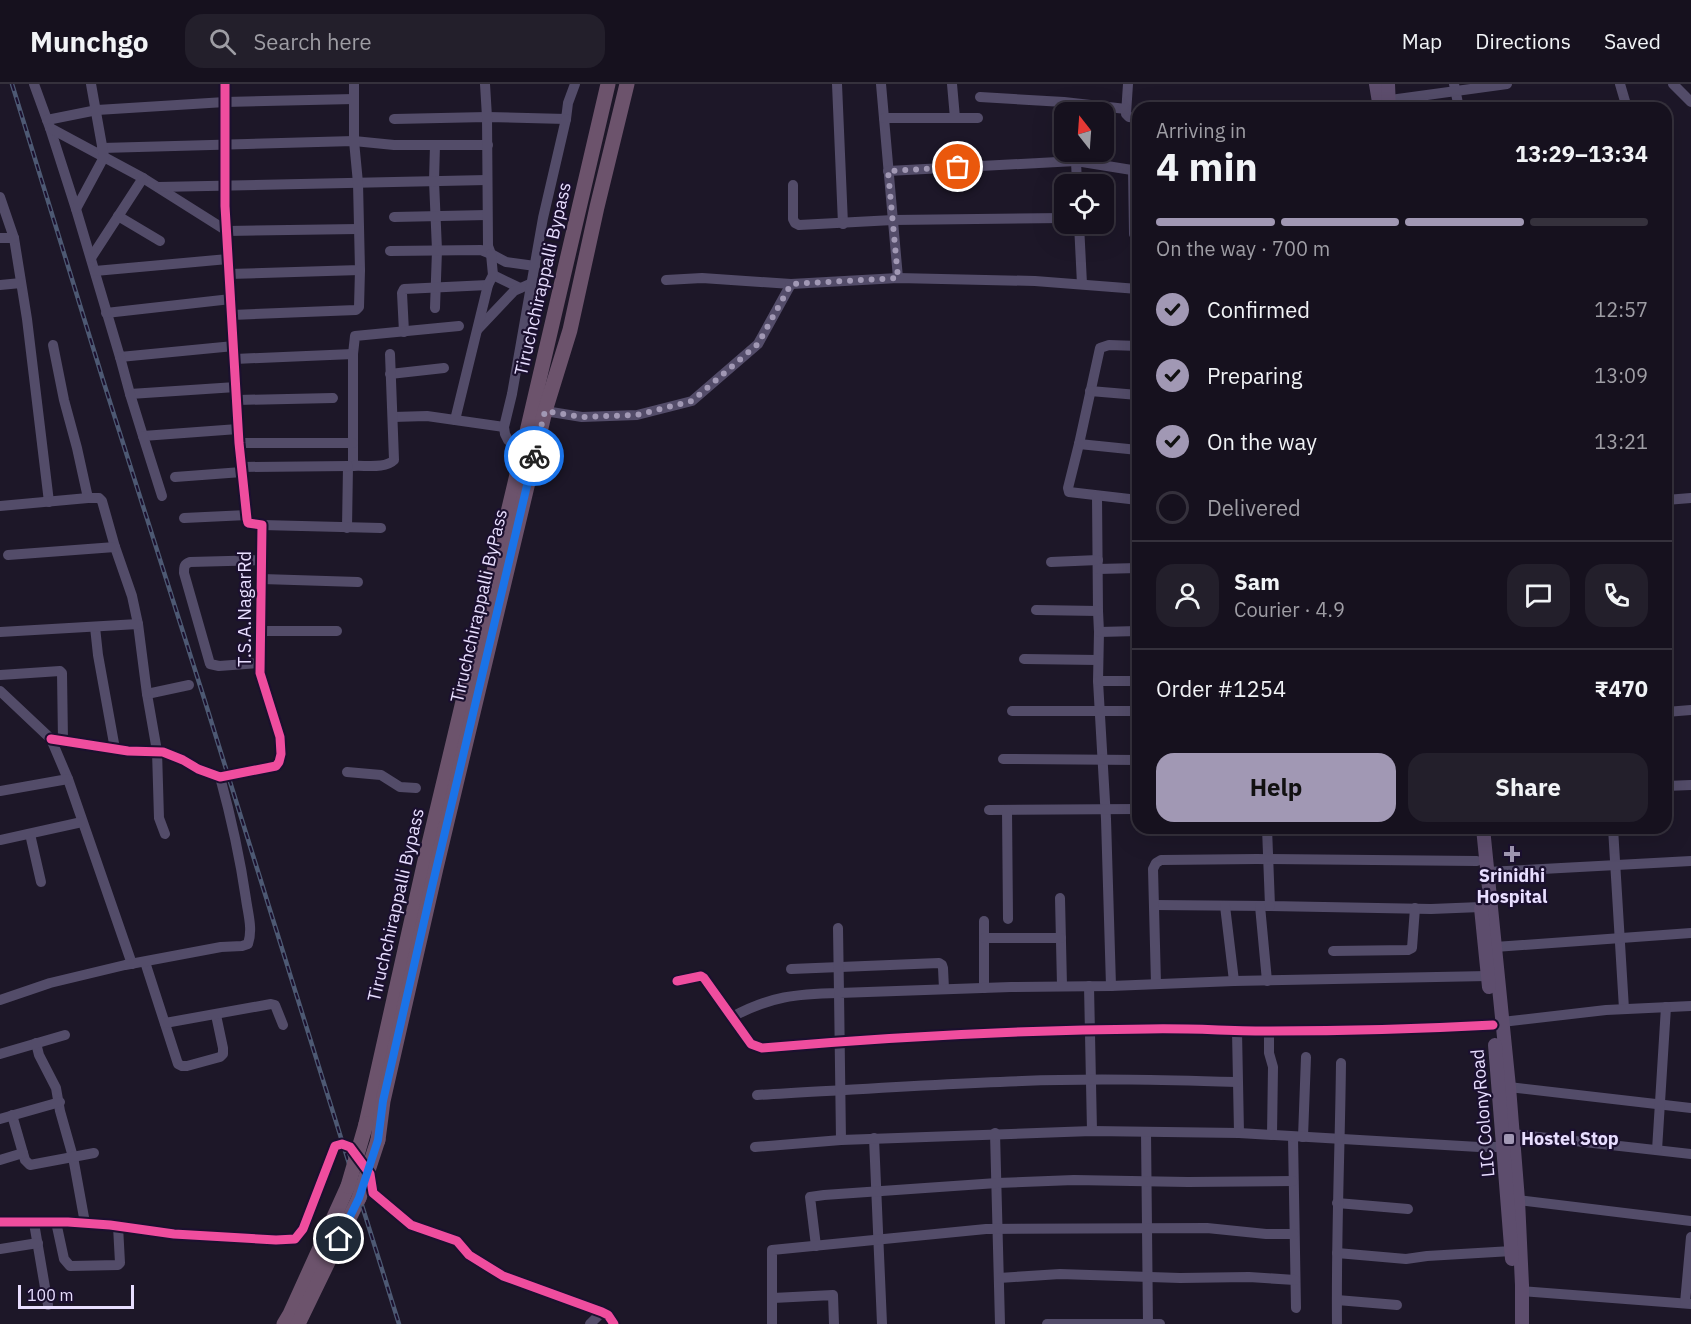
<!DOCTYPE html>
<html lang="en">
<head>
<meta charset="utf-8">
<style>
	body { margin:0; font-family:"IBM Plex Sans",sans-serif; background:#231f2b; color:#f1f3f6; height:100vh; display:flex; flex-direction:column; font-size:22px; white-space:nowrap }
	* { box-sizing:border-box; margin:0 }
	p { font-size:20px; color:#9e9da4 }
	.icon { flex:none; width:33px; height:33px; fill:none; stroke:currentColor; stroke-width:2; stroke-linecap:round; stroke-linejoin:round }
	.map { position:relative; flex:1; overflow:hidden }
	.details { position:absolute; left:1132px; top:18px; width:540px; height:732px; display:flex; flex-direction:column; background:#16111e; border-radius:18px; box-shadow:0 6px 24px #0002,0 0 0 2px #35313c }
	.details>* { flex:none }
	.needle { width:39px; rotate:343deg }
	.fabs { position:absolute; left:1054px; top:18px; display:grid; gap:12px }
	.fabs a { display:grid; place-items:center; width:60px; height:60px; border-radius:12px; background:#16111e; box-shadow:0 6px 24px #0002,0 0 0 2px #35313c; font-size:30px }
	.scale { position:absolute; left:18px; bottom:15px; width:116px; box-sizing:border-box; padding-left:6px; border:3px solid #e8deff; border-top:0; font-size:16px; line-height:21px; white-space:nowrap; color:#e8deff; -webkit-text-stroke:4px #1b102f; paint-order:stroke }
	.pin { position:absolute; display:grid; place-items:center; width:51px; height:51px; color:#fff; margin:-26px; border:3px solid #fff; border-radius:50%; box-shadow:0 2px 6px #0007 }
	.courier { position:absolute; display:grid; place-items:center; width:60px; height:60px; margin:-30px; border:4px solid #1a73e8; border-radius:50%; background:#fff; color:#222; box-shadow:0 2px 8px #0007 }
	.head em { font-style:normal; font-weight:700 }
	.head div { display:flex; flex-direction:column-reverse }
	.head { display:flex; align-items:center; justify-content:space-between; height:102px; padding:0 24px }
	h1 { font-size:39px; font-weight:700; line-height:45px }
	.bar { display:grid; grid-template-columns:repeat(4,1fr); gap:9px 6px; align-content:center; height:72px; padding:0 24px }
	.bar i { height:8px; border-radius:4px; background:#35313c }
	.bar .on { background:#a198b4 }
	.bar p { grid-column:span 4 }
	.line { display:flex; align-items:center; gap:15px; padding:0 24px; border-top:2px solid #35313c }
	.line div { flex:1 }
	.round { display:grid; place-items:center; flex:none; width:63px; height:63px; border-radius:18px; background:#231f2b }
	ol { padding:0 24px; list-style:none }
	li { display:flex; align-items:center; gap:18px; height:66px }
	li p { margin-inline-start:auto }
	li .icon { padding:6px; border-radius:50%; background:#a198b4; color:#111; stroke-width:4 }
	li:last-child { color:#9e9da4 }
	li i { width:33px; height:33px; border:3px solid #35313c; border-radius:50% }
	.cta { display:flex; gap:12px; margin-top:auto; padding:12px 24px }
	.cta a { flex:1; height:69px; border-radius:18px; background:#a198b4; color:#111; font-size:24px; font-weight:700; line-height:69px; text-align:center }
	.cta a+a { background:#231f2b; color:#f1f3f6 }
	header { display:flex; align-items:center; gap:36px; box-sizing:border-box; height:84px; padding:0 30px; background:#16111e; border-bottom:2px solid #35313c }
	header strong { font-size:28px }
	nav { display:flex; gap:33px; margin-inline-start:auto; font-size:21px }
	.search { width:420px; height:54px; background:#231f2b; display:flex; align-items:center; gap:15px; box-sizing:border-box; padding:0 21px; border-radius:18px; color:#9e9da4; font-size:22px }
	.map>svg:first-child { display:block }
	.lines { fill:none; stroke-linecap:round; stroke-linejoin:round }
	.minor { stroke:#534c69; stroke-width:10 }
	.major { stroke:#5d4d6d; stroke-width:14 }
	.highway { stroke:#6c536c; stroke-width:15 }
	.rail-casing { stroke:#4d5973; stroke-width:4.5 }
	.rail { stroke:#1b102f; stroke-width:2; stroke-dasharray:7; stroke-linecap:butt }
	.highway-bridge { stroke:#6c536c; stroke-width:15 }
	.cycleway-casing { stroke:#1b102f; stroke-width:13 }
	.cycleway { stroke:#ef4d9e; stroke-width:9 }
	.done { stroke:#a198b4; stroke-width:6; stroke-dasharray:0 10.8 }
	.route { stroke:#1a73e8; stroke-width:8 }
	.poi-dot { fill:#a198b4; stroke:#1b102f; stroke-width:2 }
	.labels { text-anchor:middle; stroke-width:4.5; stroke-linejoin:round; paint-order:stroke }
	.street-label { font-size:18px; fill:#e8deff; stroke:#1b102f }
	.poi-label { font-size:18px; font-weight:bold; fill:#e8deff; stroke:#1b102f }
</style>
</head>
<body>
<header>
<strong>Munchgo</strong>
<div class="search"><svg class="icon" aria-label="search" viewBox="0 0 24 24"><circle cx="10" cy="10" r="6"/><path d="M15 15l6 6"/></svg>Search here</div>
<nav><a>Map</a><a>Directions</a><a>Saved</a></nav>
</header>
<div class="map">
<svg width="1691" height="1240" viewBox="0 0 1691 1240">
	<rect width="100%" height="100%" fill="#1d1728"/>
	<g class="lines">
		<g class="minor">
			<polyline points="34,0 50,44 76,125 120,273 234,262"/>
			<polyline points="837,0 843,140"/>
			<polyline points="881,0 898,194"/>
			<polyline points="952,0 955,34"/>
			<polyline points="1128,0 1126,30 1129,33 1138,34"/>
			<polyline points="1454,0 1459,24"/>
			<polyline points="1620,0 1627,24"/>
			<polyline points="1673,0 1691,18"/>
			<polyline points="980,13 1064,18 1126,25"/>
			<polyline points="1383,17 1507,0"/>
			<polyline points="884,34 978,34"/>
			<polyline points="394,35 487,33 566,35 568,19 575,0"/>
			<polyline points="47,36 97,26 225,18 354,15"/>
			<polyline points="50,44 143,94 227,147 358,145"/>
			<polyline points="435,61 434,97 437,166 435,224"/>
			<polyline points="102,64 354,57 394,61 488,61"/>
			<polyline points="1076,77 1077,100"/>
			<polyline points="1133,86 1134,150 1138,151"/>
			<polyline points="888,87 1076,77 1138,87"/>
			<polyline points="793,101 793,135 795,139 799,141 893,136 1065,134"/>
			<polyline points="158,103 487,96"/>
			<polyline points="0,113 14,154 27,235 49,418"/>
			<polyline points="76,125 104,73 91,0"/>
			<polyline points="118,132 160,157"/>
			<polyline points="394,133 487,131"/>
			<polyline points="1079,140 1082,200"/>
			<polyline points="0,154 14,154"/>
			<polyline points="390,167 481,166 491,170 488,162 487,33 485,0"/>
			<polyline points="491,170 506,178 535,182"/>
			<polyline points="91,174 143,94"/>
			<polyline points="95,187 228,175"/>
			<polyline points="229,190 360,186 358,99 354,57 354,0"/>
			<polyline points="493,191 520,204"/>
			<polyline points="666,196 702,194 791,200 898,194 1035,197 1138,205"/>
			<polyline points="0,201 21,199"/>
			<polyline points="106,229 231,215"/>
			<polyline points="232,231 356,226 359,223 360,186"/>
			<polyline points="478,245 514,207 532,199"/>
			<polyline points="404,248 402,209 404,205 488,201"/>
			<polyline points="53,261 64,316 77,364 88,414"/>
			<polyline points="1138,262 1109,261 1100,264 1079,360 1068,404 1069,408 1138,416"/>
			<polyline points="353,270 355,252 459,242"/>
			<polyline points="120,273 130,310 236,303"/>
			<polyline points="235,275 353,270 353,382 348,382 347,444"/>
			<polyline points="390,290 444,284"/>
			<polyline points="1090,307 1138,311"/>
			<polyline points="130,310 143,352 238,345"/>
			<polyline points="237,316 333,314"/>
			<polyline points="540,330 545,327 582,333 637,331 692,317 758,260 791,200"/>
			<polyline points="393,333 427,332 504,343"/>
			<polyline points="455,336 488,201 493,191 491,170"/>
			<polyline points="143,352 162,412"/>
			<polyline points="239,359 353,359"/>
			<polyline points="1079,360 1138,366"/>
			<polyline points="523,368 508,356 505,350 504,343 512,310 543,134 566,35"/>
			<path d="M 353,382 C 365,381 385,385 394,376 L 390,270"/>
			<polyline points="242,383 348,382"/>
			<polyline points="175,393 242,388"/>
			<polyline points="1097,412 1098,527 1099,548 1098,597 1106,735 1111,902"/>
			<polyline points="1666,416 1691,414"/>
			<polyline points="0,422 88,414 99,414 102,417 115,463 132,512 138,540 147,610 157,667 159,734 165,750"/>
			<polyline points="184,434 247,431"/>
			<polyline points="262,441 381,444"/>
			<polyline points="8,471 115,463"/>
			<polyline points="1051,478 1098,476"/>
			<polyline points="1098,485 1138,484"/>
			<polyline points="262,495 358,498"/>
			<polyline points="1036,526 1098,527"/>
			<polyline points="95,543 98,571 115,665"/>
			<polyline points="261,547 337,547"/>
			<polyline points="0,548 138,540"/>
			<polyline points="1099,548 1138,547"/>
			<polyline points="1024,575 1098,576"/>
			<path d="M 260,579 L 219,582 L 210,580 L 184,489 C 184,483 184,480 190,478 L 262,476"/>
			<polyline points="0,591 60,587 62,589 63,657"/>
			<polyline points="1098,597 1138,597"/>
			<polyline points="0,607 51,655 68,695 132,880"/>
			<polyline points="147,610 189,601"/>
			<polyline points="1012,627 1138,627"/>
			<polyline points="1666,628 1691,626"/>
			<polyline points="51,655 128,667 163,668 183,676 198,685 220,693 276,682 279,678 281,670 280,653 260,589 262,441 248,439 247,435 239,359 225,122 225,0"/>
			<polyline points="1003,675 1138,676"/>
			<polyline points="347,688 381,691 400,703 416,704"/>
			<polyline points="1666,702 1691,701"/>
			<polyline points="0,707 68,695"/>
			<polyline points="989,726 1138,725"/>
			<polyline points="1007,726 1008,835"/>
			<polyline points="1221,744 1221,746"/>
			<polyline points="1267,744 1270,822 1431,825 1481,823"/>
			<polyline points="1613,744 1624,925"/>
			<polyline points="30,750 41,798"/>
			<polyline points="0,756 82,738"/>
			<polyline points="1487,788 1691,777"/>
			<polyline points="1060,814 1062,902"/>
			<polyline points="1155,821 1270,822"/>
			<polyline points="1225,822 1234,897"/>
			<polyline points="1260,822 1267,897"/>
			<polyline points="984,837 984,904"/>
			<polyline points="984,854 1061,854"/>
			<polyline points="1495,863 1691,849"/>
			<polyline points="1333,867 1408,866 1412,864 1415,824"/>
			<polyline points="145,878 178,980 182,982 187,982 220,973 223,970 223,964 216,931"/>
			<polyline points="791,885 939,879 942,881 943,884 944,905"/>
			<path d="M 677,897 L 701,892 L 704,894 L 751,960 L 762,964 C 891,953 1020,946 1148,945 C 1189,944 1230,947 1271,947 C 1345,947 1419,945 1493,941"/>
			<polyline points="1156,900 1153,785 1156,779 1161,776 1257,775 1477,777"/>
			<polyline points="1089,902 1092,1047"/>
			<path d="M 0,916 L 50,899 L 125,881 L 221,863 L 242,862 L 248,860 C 253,845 248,830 246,815 C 240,774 231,733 220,693"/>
			<path d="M 732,933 C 771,912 796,910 839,909 L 838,844"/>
			<polyline points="1502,938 1606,926 1691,922"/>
			<polyline points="165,939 271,920 275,921 283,941"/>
			<polyline points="1237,947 1239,1049"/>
			<polyline points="1269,947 1269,969 1273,983 1272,1051"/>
			<polyline points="36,959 39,971 56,1004 60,1027 73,1073 85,1139"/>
			<polyline points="0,970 65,951"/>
			<polyline points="1509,1003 1691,1024"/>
			<path d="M 757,1011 C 845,1006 934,1000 1022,997 C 1094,994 1166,996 1237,998"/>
			<polyline points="12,1031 25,1076 30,1081 94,1069"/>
			<polyline points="0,1035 60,1018"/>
			<polyline points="1146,1048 1148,1240"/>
			<polyline points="995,1049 1000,1240"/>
			<polyline points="1512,1050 1691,1070"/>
			<polyline points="1293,1053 1296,1224"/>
			<polyline points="1303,1053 1306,973"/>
			<polyline points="874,1054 882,1240"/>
			<polyline points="841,1056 839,909 1011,903 1111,902 1234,897 1488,892"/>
			<polyline points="755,1063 841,1056 1092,1047 1239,1049 1479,1063 1510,1063"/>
			<polyline points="1657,1066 1666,923"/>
			<polyline points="0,1076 23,1069"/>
			<polyline points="368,1088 370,1090 373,1109 411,1141 457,1157 469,1171 503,1192 602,1228 608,1231 614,1240"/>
			<polyline points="1518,1116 1691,1137"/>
			<polyline points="1337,1119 1408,1125"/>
			<path d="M 0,1138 L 68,1138 L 110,1141 L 174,1150 L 276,1156 L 295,1155 L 303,1145 L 335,1062 C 348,1059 352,1065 359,1075"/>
			<polyline points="56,1138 64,1175 70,1182 118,1181 120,1179 118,1142"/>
			<polyline points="34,1139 48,1221"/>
			<polyline points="816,1162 810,1113 824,1111 997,1099 1074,1096 1188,1098 1293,1097"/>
			<polyline points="0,1165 38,1159"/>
			<polyline points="1337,1169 1406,1175 1427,1172 1512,1167"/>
			<polyline points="999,1194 1060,1190 1180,1194 1249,1193 1295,1196"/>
			<polyline points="1522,1207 1691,1220"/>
			<polyline points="773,1214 833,1211 834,1240"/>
			<polyline points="1337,1216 1397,1221"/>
			<polyline points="1685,1219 1691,1153"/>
			<polyline points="590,1240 602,1228"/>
			<polyline points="772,1240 772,1166 986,1145 1207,1144 1266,1150 1294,1150"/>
			<polyline points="1047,1240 1160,1240"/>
			<path d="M 1337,1240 C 1336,1153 1340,1066 1341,979"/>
		</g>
		<g class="major">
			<polyline points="1376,0 1380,24"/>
			<polyline points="1388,0 1389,24"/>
			<polyline points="1483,744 1509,1003 1518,1116 1522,1201 1522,1240"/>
			<polyline points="1481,824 1489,903"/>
			<polyline points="1495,961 1512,1175"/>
		</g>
		<g class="highway">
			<polyline points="366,1040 424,781 515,399 608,0"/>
			<polyline points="378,1056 383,1017 436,784 545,327 570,246 597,123 627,0"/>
			<polyline points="284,1240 290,1230 348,1102"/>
			<polyline points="298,1240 359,1114"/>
		</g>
		<defs>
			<polyline id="rail" points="12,0 103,296 203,611 399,1240"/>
		</defs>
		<use href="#rail" class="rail-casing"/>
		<use href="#rail" class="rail"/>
		<g class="highway-bridge">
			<polyline points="348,1102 366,1040"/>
			<polyline points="359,1114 378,1056"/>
		</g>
		<defs>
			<g id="cycleway">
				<polyline points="51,655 128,667 163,668 183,676 198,685 220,693 276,682 279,678 281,670 280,653 260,589 262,441 248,439 247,435 239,359 225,122 225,0"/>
				<path d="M 677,897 L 701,892 L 704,894 L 751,960 L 762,964 C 891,953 1020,946 1148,945 C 1189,944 1230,947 1271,947 C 1345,947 1419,945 1493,941"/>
				<polyline points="0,1138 68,1138 110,1141 174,1150 276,1156 295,1155 303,1145 335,1062 342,1060 350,1063 370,1090 373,1109 411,1141 457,1157 469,1171 503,1192 602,1228 608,1231 614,1240"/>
			</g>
		</defs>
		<use href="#cycleway" class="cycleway-casing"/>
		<use href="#cycleway" class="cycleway"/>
	</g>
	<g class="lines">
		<polyline class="done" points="534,372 545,327 582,333 637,331 692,317 758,260 791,200 898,194 888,87 958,83"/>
		<polyline class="route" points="339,1155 359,1114 378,1056 383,1017 431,807 534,372"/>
	</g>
	<g class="poi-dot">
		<path d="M1509 761h6v6h6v6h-6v6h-6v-6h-6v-6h6z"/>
		<rect x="1503" y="1049" width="12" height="12" rx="3"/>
	</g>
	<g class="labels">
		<g class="street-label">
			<text transform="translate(543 195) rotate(-77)" y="6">Tiruchchirappalli Bypass</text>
			<text transform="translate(479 522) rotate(-77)" y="6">Tiruchchirappalli ByPass</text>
			<text transform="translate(245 525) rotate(-90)" y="6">T.S.A.NagarRd</text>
			<text transform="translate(396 821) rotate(-77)" y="6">Tiruchchirappalli Bypass</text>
			<text transform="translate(1483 1029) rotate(-95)" y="6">LIC ColonyRoad</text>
		</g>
		<g class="poi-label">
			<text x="1512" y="798">Srinidhi<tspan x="1512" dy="21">Hospital</tspan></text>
			<text x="1521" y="1061" text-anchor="start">Hostel Stop</text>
		</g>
	</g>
</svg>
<div class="fabs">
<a><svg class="needle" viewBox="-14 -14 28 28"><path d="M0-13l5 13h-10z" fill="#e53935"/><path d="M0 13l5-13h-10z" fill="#9e9da4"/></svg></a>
<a><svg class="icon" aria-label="locate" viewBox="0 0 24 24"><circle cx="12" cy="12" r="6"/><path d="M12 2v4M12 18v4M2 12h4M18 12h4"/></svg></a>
</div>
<div class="scale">100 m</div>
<div class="pin" style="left:958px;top:83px;background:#ea580c"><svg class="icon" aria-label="bag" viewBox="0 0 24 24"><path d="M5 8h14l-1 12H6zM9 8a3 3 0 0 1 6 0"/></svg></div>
<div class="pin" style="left:339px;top:1155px;background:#1f2937"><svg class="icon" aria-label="home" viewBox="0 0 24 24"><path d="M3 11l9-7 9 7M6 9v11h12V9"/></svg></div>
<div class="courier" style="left:534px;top:372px"><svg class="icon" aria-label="bike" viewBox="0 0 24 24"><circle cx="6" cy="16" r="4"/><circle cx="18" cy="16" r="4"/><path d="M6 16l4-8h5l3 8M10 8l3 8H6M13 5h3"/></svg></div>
<section class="details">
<div class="head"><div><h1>4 min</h1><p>Arriving in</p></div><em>13:29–13:34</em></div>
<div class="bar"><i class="on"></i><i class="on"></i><i class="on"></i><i></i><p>On the way · 700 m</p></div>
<ol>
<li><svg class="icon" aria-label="check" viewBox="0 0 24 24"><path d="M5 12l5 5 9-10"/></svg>Confirmed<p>12:57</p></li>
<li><svg class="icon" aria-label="check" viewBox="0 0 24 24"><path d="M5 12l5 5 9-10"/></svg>Preparing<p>13:09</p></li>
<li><svg class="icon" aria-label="check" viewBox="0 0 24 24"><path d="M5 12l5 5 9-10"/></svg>On the way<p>13:21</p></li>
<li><i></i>Delivered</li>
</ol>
<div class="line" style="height:108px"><a class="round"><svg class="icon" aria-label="person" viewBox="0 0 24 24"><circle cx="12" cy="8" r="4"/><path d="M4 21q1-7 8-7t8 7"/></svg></a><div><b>Sam</b><p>Courier · 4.9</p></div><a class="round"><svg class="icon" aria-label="chat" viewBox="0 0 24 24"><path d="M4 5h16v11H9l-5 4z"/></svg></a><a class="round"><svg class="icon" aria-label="phone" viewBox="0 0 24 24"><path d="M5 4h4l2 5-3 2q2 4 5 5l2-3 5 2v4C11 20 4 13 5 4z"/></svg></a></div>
<div class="line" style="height:78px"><div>Order #1254</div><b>₹470</b></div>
<div class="cta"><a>Help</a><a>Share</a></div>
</section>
</div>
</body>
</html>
